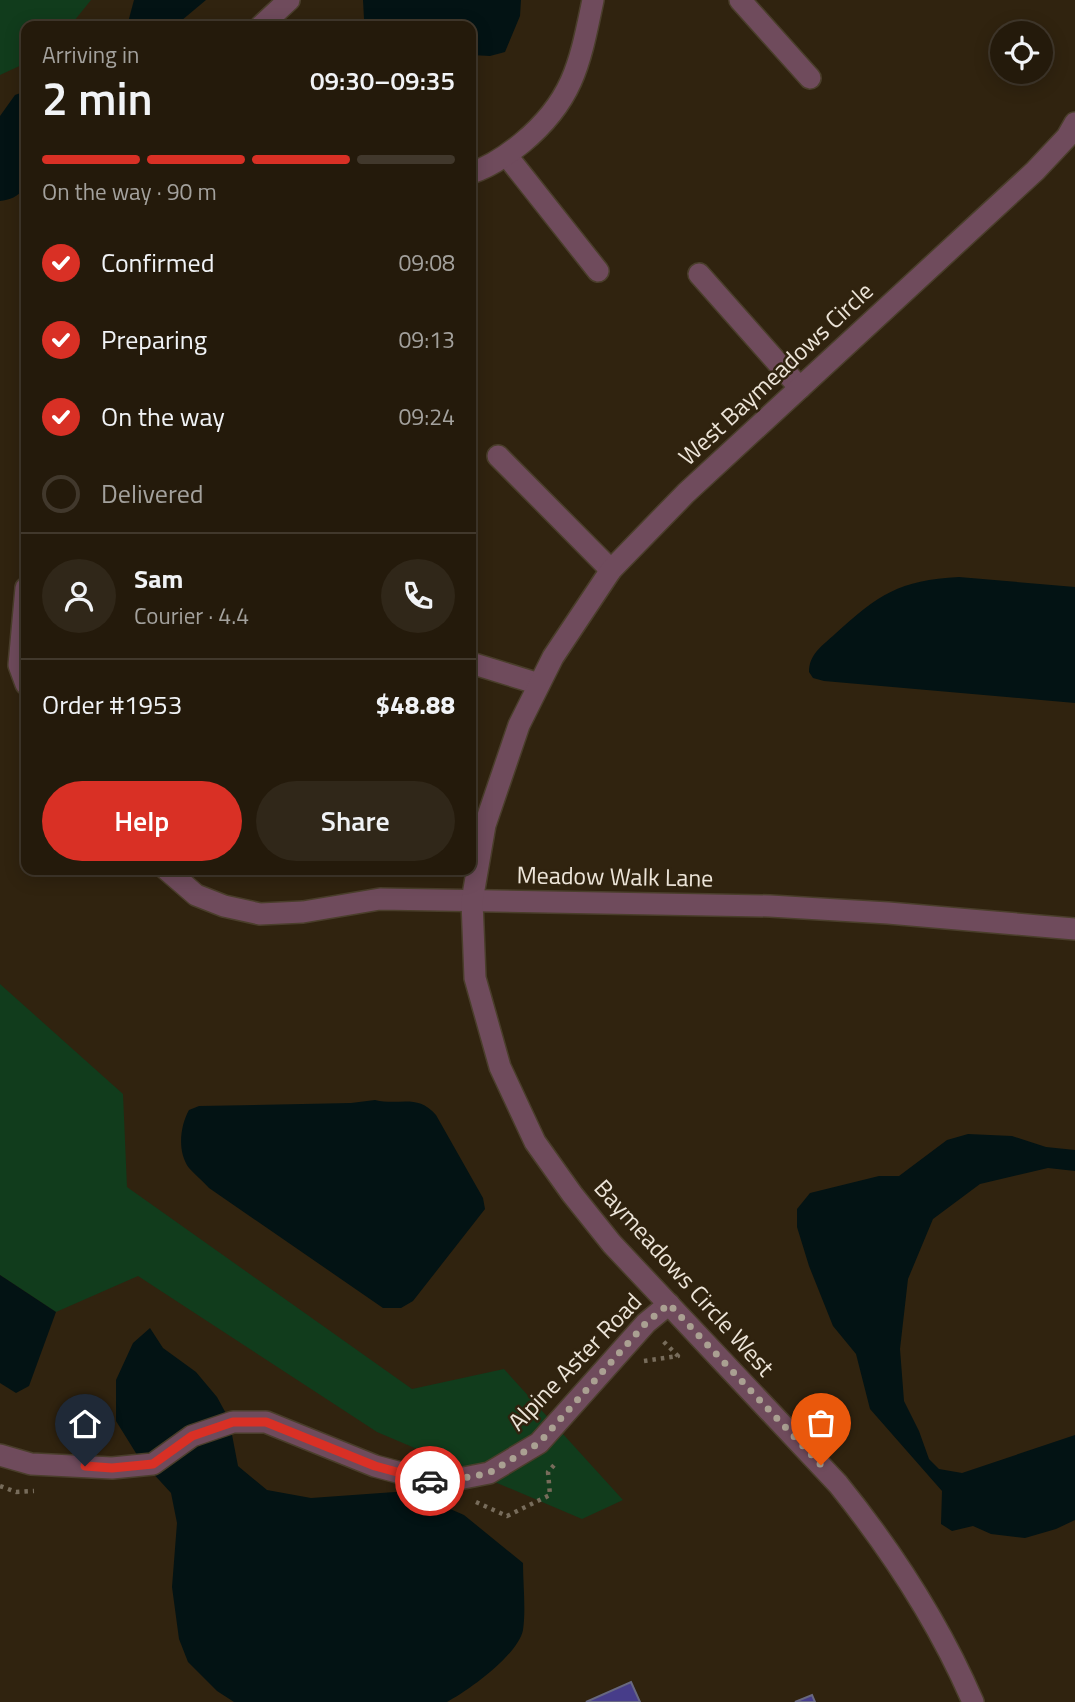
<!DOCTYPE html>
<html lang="en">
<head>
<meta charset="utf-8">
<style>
	body { margin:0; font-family:"Titillium Web",sans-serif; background:#302719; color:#f1f3f6; height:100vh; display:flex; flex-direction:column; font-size:26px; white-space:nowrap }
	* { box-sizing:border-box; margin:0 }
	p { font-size:23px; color:#a3a19d }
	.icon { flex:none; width:38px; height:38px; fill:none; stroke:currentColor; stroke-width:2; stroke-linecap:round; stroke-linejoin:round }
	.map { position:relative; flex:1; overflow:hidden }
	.sheet { position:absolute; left:21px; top:21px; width:455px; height:854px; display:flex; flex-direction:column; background:#241a0b; border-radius:14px; box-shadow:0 4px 18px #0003,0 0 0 2px #41382c }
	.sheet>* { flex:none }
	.buttons { position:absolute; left:990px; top:21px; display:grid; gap:14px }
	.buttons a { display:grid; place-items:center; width:63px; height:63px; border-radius:50%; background:#241a0b; box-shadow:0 4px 18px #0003,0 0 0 2px #41382c; font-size:35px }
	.pin { position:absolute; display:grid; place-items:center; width:60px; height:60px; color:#fff; margin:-72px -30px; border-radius:50% 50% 50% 0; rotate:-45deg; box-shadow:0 0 7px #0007 }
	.pin .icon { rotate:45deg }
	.courier { position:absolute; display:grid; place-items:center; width:70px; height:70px; margin:-35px; border:5px solid #d93025; border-radius:50%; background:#fff; color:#222; box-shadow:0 2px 9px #0007 }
	.head em { font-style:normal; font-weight:600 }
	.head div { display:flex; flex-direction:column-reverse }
	.head { display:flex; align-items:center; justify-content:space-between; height:119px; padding:0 21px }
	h1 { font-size:46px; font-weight:600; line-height:52px }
	.bar { display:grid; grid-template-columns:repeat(4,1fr); gap:10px 7px; align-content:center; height:84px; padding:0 21px }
	.bar i { height:9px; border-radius:5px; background:#41382c }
	.bar .on { background:#d93025 }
	.bar p { grid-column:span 4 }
	.line { display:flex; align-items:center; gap:18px; padding:0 21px; border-top:2px solid #41382c }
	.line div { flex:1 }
	.round { display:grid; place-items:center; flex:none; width:74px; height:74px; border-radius:37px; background:#302719 }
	ol { padding:0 21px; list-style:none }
	li { display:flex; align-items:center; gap:21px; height:77px }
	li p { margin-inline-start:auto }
	li .icon { padding:7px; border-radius:50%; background:#d93025; color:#fff; stroke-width:4 }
	li:last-child { color:#a3a19d }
	li i { width:38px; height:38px; border:4px solid #41382c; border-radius:50% }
	.action { display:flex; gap:14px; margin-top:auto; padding:14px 21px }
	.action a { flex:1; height:80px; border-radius:42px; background:#d93025; color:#fff; font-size:28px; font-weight:600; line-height:80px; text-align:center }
	.action a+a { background:#302719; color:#f1f3f6 }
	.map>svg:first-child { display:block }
	.green { fill:#113c1c }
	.water { fill:#031314 }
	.building { fill:#473d8a; stroke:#686880; stroke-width:2 }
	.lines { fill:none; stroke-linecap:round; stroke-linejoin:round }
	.street-casing { stroke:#4a3e2b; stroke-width:24 }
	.path { stroke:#776c5b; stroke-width:4.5; stroke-dasharray:3.5 5; stroke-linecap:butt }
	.street { stroke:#6f4b5c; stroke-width:21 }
	.done { stroke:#aaa092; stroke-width:7; stroke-dasharray:0 12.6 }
	.route { stroke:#d93025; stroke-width:9 }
	.labels { text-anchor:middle; stroke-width:5; stroke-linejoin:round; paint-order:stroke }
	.street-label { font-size:24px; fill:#ece4d8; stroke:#30230f }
</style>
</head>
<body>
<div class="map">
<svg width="1075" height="1702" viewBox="0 0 1075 1702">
	<rect width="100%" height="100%" fill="#30230f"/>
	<g class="green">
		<polygon points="0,0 91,0 70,26 26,26 26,63 0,75"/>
		<polygon points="0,984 123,1094 127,1187 412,1389 504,1369 623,1500 582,1519 377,1432 138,1276 56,1312 0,1275"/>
	</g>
	<g class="water">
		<polygon points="134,0 206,0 175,26 127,26"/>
		<polygon points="363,0 521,0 520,16 505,52 490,56 471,55 471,26 371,26 364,19"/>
		<path d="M 26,91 C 26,114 31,168 23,188 C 19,197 9,200 0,201 L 0,116 L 15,95 Z"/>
		<path d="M 959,577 L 1075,587 L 1075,703 L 824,681 L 813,678 L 809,672 C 809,654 822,646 835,634 C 878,595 899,580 959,577 Z"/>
		<path d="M 375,1100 C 400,1106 417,1093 436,1115 L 483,1198 L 485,1209 L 413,1301 L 401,1308 L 383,1308 L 209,1188 C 203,1181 195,1175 189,1168 C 177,1152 180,1126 189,1110 L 199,1106 L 351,1103 Z"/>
		<polygon points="968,1134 1012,1136 1046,1147 1075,1150 1075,1171 1048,1168 980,1184 933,1219 908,1279 900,1349 904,1401 919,1431 929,1459 939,1469 962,1473 1075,1435 1075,1520 1056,1529 1025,1538 991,1534 973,1526 952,1531 941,1524 942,1491 870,1409 856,1354 833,1326 809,1266 797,1227 797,1209 810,1193 879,1176 899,1176 947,1140"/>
		<polygon points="0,1275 56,1312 29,1386 16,1393 0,1383"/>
		<path d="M 150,1328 L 163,1348 L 196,1372 L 217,1397 L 229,1419 L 238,1466 L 267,1490 L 311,1498 L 409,1491 L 464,1515 L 523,1563 C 523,1584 526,1610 523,1630 C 518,1655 468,1691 447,1702 L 234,1702 L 217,1691 L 188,1662 L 179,1639 L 172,1587 L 177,1523 L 171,1493 L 139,1458 L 116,1421 L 116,1380 L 133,1343 Z"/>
	</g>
	<g class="building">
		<polygon points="631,1682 640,1702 586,1702"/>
		<polygon points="812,1695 815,1702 795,1702"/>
	</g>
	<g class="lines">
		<defs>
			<g id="street">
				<polyline points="740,0 810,78"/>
				<polyline points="261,26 289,0"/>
				<polyline points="507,156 598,271"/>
				<path d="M 471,173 C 490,167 506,156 522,143 C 574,100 580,62 593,0"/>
				<polyline points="699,274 800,388"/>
				<polyline points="498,456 611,570"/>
				<polyline points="26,588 19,665 26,684"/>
				<polyline points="471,663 539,684"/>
				<polyline points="167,870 196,895 224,906 260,914 303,912 380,899 770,906 888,913 1075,929"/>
				<polyline points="0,1455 31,1464 112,1468 153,1464 192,1436 233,1422 266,1422 375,1466 438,1483 489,1473 539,1443 646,1323 669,1304"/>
				<path d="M 973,1702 C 939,1623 892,1551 838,1484 L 612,1244 L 572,1194 L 535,1142 L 500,1067 L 475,978 L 472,901 L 485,825 L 519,725 L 553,657 L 611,570 L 686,493 L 1035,171 L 1067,137 L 1075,123"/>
			</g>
		</defs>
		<use href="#street" class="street-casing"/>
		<g class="path">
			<polyline points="644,1361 678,1356 661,1339"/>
			<polyline points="0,1486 16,1492 34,1491"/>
			<polyline points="476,1502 507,1516 550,1495 548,1472 556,1463"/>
		</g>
		<use href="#street" class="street"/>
	</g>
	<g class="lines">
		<polyline class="done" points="430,1481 438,1483 489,1473 539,1443 646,1323 669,1304 821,1465"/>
		<polyline class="route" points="85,1466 112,1468 153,1464 192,1436 233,1422 266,1422 375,1466 430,1481"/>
	</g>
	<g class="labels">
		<g class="street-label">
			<text transform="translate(776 374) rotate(-43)" y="8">West Baymeadows Circle</text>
			<text transform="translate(615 877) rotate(1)" y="8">Meadow Walk Lane</text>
			<text transform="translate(684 1278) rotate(48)" y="8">Baymeadows Circle West</text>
			<text transform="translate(575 1362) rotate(-46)" y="8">Alpine Aster Road</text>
		</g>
	</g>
</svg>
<div class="buttons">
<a><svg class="icon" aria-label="locate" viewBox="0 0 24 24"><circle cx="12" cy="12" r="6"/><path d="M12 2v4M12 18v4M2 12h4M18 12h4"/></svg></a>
</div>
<div class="pin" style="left:821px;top:1465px;background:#ea580c"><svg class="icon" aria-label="bag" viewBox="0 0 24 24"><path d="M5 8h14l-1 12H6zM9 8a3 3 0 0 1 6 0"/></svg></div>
<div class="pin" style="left:85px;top:1466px;background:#1f2937"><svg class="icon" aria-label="home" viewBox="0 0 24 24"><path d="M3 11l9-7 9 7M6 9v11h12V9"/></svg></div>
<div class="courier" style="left:430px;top:1481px"><svg class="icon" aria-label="car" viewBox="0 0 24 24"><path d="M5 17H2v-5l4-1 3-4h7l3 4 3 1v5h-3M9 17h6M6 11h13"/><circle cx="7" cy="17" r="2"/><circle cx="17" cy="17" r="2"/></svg></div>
<section class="sheet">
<div class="head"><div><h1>2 min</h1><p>Arriving in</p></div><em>09:30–09:35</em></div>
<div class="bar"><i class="on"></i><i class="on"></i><i class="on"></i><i></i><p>On the way · 90 m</p></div>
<ol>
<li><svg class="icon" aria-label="check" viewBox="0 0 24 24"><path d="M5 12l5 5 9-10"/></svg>Confirmed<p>09:08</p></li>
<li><svg class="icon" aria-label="check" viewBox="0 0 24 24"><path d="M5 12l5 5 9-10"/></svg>Preparing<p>09:13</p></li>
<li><svg class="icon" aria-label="check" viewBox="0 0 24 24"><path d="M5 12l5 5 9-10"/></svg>On the way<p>09:24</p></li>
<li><i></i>Delivered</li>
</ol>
<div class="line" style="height:126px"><a class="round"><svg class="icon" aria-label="person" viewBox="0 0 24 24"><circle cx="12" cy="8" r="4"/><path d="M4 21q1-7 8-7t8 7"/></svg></a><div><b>Sam</b><p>Courier · 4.4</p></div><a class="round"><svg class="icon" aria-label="phone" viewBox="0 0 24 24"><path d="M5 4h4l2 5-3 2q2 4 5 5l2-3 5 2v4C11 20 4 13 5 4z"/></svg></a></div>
<div class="line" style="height:91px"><div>Order #1953</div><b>$48.88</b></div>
<div class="action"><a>Help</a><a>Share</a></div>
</section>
</div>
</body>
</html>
